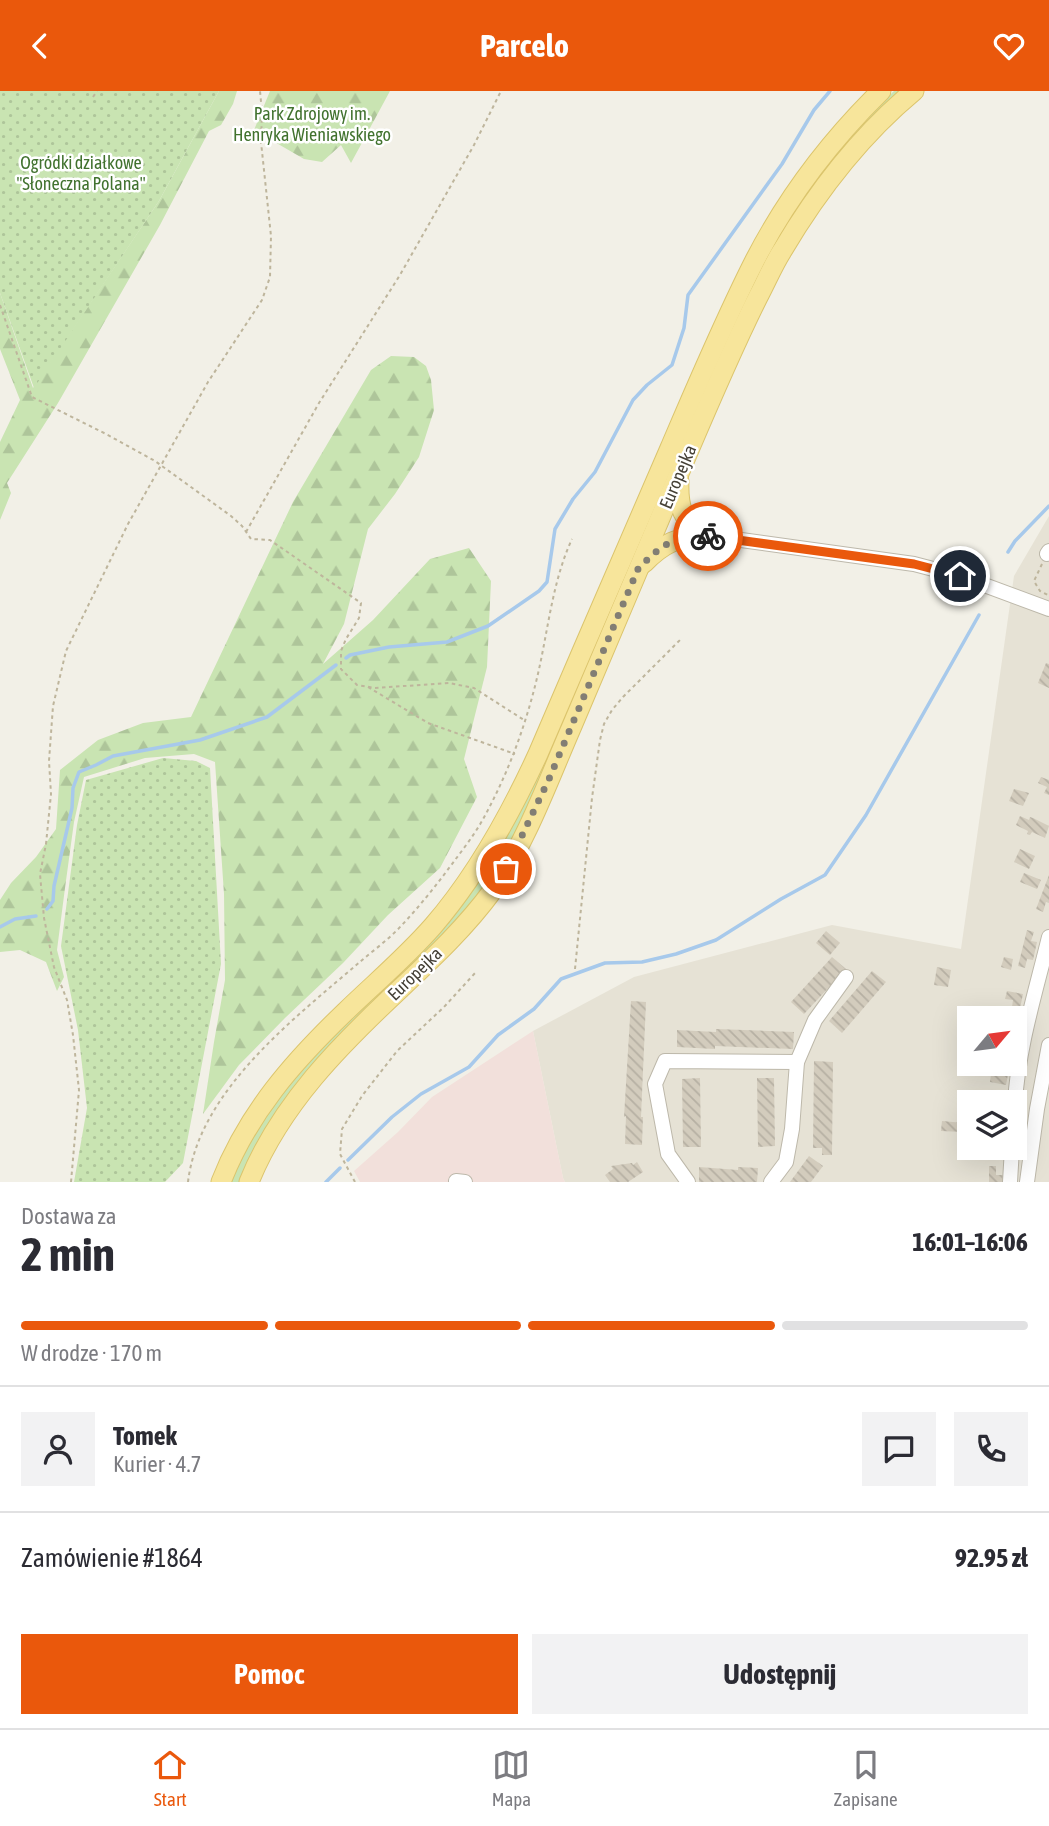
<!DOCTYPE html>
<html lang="pl">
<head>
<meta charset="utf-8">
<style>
	body { margin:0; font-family:"Asap Condensed",sans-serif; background:#f2f2f3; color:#2b2b33; height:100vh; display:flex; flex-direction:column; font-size:26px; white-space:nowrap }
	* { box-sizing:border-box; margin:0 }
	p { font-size:23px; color:#7c7c81 }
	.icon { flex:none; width:38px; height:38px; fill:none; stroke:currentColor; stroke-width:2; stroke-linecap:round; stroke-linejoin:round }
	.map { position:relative; height:1091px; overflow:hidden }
	.side { display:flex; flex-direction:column; background:#fff; flex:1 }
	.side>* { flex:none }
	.needle { width:46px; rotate:61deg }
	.fabs { position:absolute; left:957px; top:915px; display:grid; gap:14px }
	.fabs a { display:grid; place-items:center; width:70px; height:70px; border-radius:0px; background:#fff; box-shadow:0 7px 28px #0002; font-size:35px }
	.pin { position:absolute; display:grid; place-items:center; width:60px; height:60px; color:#fff; margin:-30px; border:4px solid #fff; border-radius:50%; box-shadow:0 2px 7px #0007 }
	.courier { position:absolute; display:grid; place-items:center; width:70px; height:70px; margin:-35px; border:5px solid #ea580c; border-radius:50%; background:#fff; color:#222; box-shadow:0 2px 9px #0007 }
	.headline em { font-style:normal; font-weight:700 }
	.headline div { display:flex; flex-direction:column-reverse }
	.headline { display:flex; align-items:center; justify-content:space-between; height:119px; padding:0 21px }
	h1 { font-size:46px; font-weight:700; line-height:52px }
	.bar { display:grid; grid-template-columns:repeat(4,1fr); gap:10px 7px; align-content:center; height:84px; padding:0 21px }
	.bar i { height:9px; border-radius:5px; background:#e1e1e2 }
	.bar .selected { background:#ea580c }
	.bar p { grid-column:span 4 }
	.line { display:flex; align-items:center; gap:18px; padding:0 21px; border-top:2px solid #e1e1e2 }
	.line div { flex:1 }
	.round { display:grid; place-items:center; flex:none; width:74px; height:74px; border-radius:0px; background:#f2f2f3 }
	.primary-button { display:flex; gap:14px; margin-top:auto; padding:14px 21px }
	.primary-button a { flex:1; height:80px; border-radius:0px; background:#ea580c; color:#fff; font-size:28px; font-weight:700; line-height:80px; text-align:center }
	.primary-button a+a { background:#f2f2f3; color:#2b2b33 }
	header { display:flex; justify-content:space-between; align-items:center; height:91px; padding:0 21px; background:#ea580c; color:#fff; font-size:32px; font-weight:700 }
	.tabs { display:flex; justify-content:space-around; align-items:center; height:98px; border-top:2px solid #e1e1e2; background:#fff; font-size:19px; color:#7c7c81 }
	.tabs a { display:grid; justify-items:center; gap:4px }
	.tabs .selected { color:#ea580c }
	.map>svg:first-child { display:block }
	.residential { fill:#e6e2d5; fill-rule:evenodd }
	.medical { fill:#f2e0db }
	.grass { fill:#c9e4b2 }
	.forest { fill:url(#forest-firs) }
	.garden { fill:url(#garden-dots) }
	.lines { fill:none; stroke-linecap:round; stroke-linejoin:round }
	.stream { stroke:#a7c9eb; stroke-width:3.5 }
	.building { fill:url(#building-back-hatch) }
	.minor-casing { stroke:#bdb8aa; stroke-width:16 }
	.major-casing { stroke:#dbc46c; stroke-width:21 }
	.path { stroke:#beb59c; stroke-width:2; stroke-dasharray:3.5 3.5; stroke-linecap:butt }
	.minor { stroke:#fff; stroke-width:14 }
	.major { stroke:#f7e59b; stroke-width:19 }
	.done { stroke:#827e74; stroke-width:7; stroke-dasharray:0 12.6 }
	.route { stroke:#ea580c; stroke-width:9 }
	.labels { text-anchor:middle; stroke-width:5; stroke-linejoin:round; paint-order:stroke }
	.park-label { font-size:18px; fill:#41722e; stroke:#fff }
	.street-label { font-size:18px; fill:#454036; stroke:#fff }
</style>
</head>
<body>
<header><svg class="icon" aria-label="back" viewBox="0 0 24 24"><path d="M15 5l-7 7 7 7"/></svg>Parcelo<svg class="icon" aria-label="heart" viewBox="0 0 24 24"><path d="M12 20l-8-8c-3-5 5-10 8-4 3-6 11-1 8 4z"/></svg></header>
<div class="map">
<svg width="1049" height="1091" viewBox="0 0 1049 1091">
	<defs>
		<pattern id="forest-firs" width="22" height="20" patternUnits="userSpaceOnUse" patternTransform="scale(1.75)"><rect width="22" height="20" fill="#c9e4b2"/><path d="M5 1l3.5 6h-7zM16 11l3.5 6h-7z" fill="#aec59a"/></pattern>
		<pattern id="garden-dots" width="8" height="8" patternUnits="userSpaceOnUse" patternTransform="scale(1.75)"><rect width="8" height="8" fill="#c9e4b2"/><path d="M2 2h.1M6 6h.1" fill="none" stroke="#aec59a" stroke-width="1.8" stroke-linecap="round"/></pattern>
		<pattern id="building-back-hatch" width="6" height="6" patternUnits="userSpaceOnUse" patternTransform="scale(1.75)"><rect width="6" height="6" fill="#d3ccbd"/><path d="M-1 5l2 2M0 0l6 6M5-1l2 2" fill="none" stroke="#b6b0a3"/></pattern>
	</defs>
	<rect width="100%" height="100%" fill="#f2f0e7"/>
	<path class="residential" d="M 1049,425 L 1049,1091 L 565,1091 L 563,1087 L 533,940 L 634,886 L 832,834 L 961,858 L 1014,485 ZM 970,928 L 1015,928 L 1015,973 L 970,973 ZM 970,1012 L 1015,1012 L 1015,1057 L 970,1057 Z"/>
	<polygon class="medical" points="533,940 563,1087 565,1091 360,1091 354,1080 398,1041 432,1006"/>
	<path class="grass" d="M 894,0 L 902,0 L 812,103 L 528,718 L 487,794 L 420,870 L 241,1091 L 229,1091 L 247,1052 L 282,998 L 456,816 L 741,215 C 755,188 768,160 785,134 C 815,85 852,39 894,0 Z"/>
	<g class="forest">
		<polygon points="219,0 237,0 233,13 221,34 209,40 160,134 58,312 7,392 11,402 0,429 0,351 20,309 0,258 0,202 33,297 159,110"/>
		<polygon points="270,0 390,0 351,72 341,54 322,71 304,68 254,39"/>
		<polygon points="391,265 414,266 426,275 431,289 434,319 419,366 395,403 368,438 344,533 323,573 373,529 430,468 469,457 491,490 487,576 464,668 477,706 440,777 388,824 343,872 285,927 239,974 203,1023 214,951 225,889 224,803 215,671 194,663 145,667 84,686 74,731 65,797 57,859 64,886 57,900 46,871 20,859 0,861 0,809 11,792 36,766 56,738 60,679 98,649 143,632 191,626 293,411 371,279"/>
	</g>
	<g class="garden">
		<polygon points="0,0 219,0 159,110 34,297 0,202"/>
		<polygon points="163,667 196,670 210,677 221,873 183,1072 165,1091 74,1091 87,1017 78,939 61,855 77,734 86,689"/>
	</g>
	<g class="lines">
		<g class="stream">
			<polyline points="1008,461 1015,450 1049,415"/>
			<polyline points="346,567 350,564 389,556 447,551 488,535 539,500 547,491 555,438 573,408 595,381 633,309 647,294 672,274 684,237 688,204 782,73 814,19 830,0"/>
			<polyline points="47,818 53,810 54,795 72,717 73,697 79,681 96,674 113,665 200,649 267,626 336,574"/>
			<polyline points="0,836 15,828 36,825"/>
			<polyline points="348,1069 392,1026 421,1003 469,976 498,944 534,918 561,888 605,872 642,871 676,863 716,849 781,808 825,784 866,724 979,524"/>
			<polyline points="326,1091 340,1077"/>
		</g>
	</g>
	<g class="building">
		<polygon points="1046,572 1049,573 1049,597 1038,592"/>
		<polygon points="1041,686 1049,689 1049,704 1044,702 1047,696 1038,692"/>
		<polygon points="1014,698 1029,702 1023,715 1009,710"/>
		<polygon points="1020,725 1029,729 1030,726 1033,727 1049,735 1045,747 1032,741 1030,744 1027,743 1028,740 1016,734"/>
		<polygon points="1020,758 1035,765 1029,778 1014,771"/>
		<polygon points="1024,782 1041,789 1037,798 1020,791"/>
		<polygon points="1049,784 1049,812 1046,811 1043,821 1036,818"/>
		<polygon points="1027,839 1034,841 1031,850 1037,851 1033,869 1027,868 1025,877 1018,875"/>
		<polygon points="826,840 840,852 830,864 816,852"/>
		<polygon points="832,866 846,878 804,923 791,911"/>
		<polygon points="1004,866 1013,868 1011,879 1001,876"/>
		<polygon points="937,876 951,879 948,896 934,894"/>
		<polygon points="872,880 886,891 842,942 829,930"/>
		<polygon points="1007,900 1023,903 1016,936 1015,928 1004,928 1006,915 1012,916 1013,909 1005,908"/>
		<polygon points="631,910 646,911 641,1026 643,1026 642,1054 625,1053 626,1025 624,1026"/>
		<polygon points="716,938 794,941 793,958 715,955 715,958 677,956 677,939 716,941"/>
		<polygon points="814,970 833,971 832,1064 822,1064 822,1057 813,1057"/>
		<polygon points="1001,973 1010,973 1006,994 990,991 991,983 999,985"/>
		<polygon points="700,987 701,1056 683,1056 682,988"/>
		<polygon points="757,987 774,987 775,1055 758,1056"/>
		<polygon points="942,1030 964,1032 966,1038 963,1038 963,1041 941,1040"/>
		<polygon points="809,1065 823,1075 811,1091 790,1091"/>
		<polygon points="637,1071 643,1081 628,1091 610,1091 605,1084 613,1078 611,1075 632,1072 633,1074"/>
		<polygon points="989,1075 996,1075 996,1084 1003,1084 1002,1091 989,1091"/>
		<polygon points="699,1076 738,1079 738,1076 758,1077 757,1091 699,1091"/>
	</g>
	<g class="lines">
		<defs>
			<g id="minor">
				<polyline points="705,444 914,473 960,485 1049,518"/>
				<polyline points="1047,463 1049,460"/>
				<path d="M 1015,1012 C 1018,956 1036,900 1049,846"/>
				<polyline points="456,1090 465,1091"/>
				<polyline points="688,1091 668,1063 655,993 665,970 797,971"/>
				<polyline points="771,1091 786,1071 792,1038 797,971 815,929 846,886"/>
				<polyline points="1010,1091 1012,1057"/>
				<polyline points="1027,1091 1037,1018 1049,954"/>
			</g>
			<g id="major">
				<path d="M 679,390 C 678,416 682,430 705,444"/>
				<path d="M 644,472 C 662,453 679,445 705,444"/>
				<path d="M 221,1091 C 248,1022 293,971 345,921 C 375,892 406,866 433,835 C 477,784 510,724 538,663 C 582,561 625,459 670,357 C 697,294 724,230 755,169 C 787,107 831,49 881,0"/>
				<path d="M 249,1091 C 280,1014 340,954 400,898 C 433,867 466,836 493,799 C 527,749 548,690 572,635 C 610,545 648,456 686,366 C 709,312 732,258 758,206 C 766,191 773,174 782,160 C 817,101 861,44 914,0"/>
			</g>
		</defs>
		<use href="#minor" class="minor-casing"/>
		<use href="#major" class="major-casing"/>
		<g class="path">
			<polyline points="93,6 97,0"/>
			<polyline points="0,214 32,306 106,343 155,370 231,425 242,435 251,448 270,449 361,512 359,527 346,548 341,560 341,578 357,594 375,597 449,592 474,597 524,629"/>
			<polyline points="246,441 319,312 400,184 474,54 501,0"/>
			<polyline points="1042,473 1034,490 1040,500 1048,504"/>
			<polyline points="368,596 428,632 515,663"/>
			<polyline points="575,878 592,707 600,649 604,633 612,619 623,606 682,547"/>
			<polyline points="71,1091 79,999 73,944 67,909 54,876 44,827 40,783 46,753 51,703 49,670 53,615 66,560 128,433 208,291 262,209 270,186 271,145 261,51 262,21 260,0"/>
			<path d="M 188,1091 C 199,999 295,927 361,870 C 374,859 389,848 401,835 C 420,815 438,792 455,769 C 464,757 474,744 482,730 C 507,685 525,637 537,587 C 548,541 552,491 572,448"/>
			<polyline points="355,1091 340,1063 342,1038 362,1005 397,960 444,916 476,881"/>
		</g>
		<use href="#minor" class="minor"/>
		<use href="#major" class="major"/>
	</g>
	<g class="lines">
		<path class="done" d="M 506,778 L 549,688 L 638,478 C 660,455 675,443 708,445"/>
		<polyline class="route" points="708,445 914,473 960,485"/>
	</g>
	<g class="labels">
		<g class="park-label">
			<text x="312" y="29">Park Zdrojowy im.<tspan x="312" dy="21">Henryka Wieniawskiego</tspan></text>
			<text x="81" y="78">Ogródki działkowe<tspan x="81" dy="21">"Słoneczna Polana"</tspan></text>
		</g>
		<g class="street-label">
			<text transform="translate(678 386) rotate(-67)" y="6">Europejka</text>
			<text transform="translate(415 883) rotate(-44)" y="6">Europejka</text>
		</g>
	</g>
</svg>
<div class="fabs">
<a><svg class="needle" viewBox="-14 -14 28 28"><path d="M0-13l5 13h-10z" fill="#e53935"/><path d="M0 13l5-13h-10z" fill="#7c7c81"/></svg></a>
<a><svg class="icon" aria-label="layers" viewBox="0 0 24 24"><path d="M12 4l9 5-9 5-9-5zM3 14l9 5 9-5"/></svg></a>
</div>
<div class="pin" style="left:506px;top:778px;background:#ea580c"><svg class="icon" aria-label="bag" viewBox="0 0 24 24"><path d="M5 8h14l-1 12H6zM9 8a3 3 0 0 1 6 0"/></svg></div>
<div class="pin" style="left:960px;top:485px;background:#1f2937"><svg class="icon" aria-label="home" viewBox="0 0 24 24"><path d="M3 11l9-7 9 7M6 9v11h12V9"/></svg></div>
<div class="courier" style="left:708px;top:445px"><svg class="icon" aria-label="bike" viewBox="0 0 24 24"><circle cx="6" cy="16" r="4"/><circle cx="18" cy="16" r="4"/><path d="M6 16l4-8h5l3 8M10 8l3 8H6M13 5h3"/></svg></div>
</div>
<section class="side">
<div class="headline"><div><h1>2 min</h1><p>Dostawa za</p></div><em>16:01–16:06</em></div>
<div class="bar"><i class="selected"></i><i class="selected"></i><i class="selected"></i><i></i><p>W drodze · 170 m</p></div>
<div class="line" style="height:126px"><a class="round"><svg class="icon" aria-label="person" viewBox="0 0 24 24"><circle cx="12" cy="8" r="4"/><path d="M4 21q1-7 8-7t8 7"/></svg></a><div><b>Tomek</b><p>Kurier · 4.7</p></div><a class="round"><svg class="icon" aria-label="chat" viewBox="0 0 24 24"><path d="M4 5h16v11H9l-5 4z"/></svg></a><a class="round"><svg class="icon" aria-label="phone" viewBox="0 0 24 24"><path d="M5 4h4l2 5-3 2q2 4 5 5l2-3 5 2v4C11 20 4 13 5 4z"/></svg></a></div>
<div class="line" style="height:91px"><div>Zamówienie #1864</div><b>92.95 zł</b></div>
<div class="primary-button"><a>Pomoc</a><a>Udostępnij</a></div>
</section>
<nav class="tabs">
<a class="selected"><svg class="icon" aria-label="home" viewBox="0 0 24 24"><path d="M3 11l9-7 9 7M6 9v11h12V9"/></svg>Start</a>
<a><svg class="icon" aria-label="map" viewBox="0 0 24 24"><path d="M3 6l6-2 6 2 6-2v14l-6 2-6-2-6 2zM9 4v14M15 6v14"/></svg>Mapa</a>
<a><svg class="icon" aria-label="saved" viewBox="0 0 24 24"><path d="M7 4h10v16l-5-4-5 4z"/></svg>Zapisane</a>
</nav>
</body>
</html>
